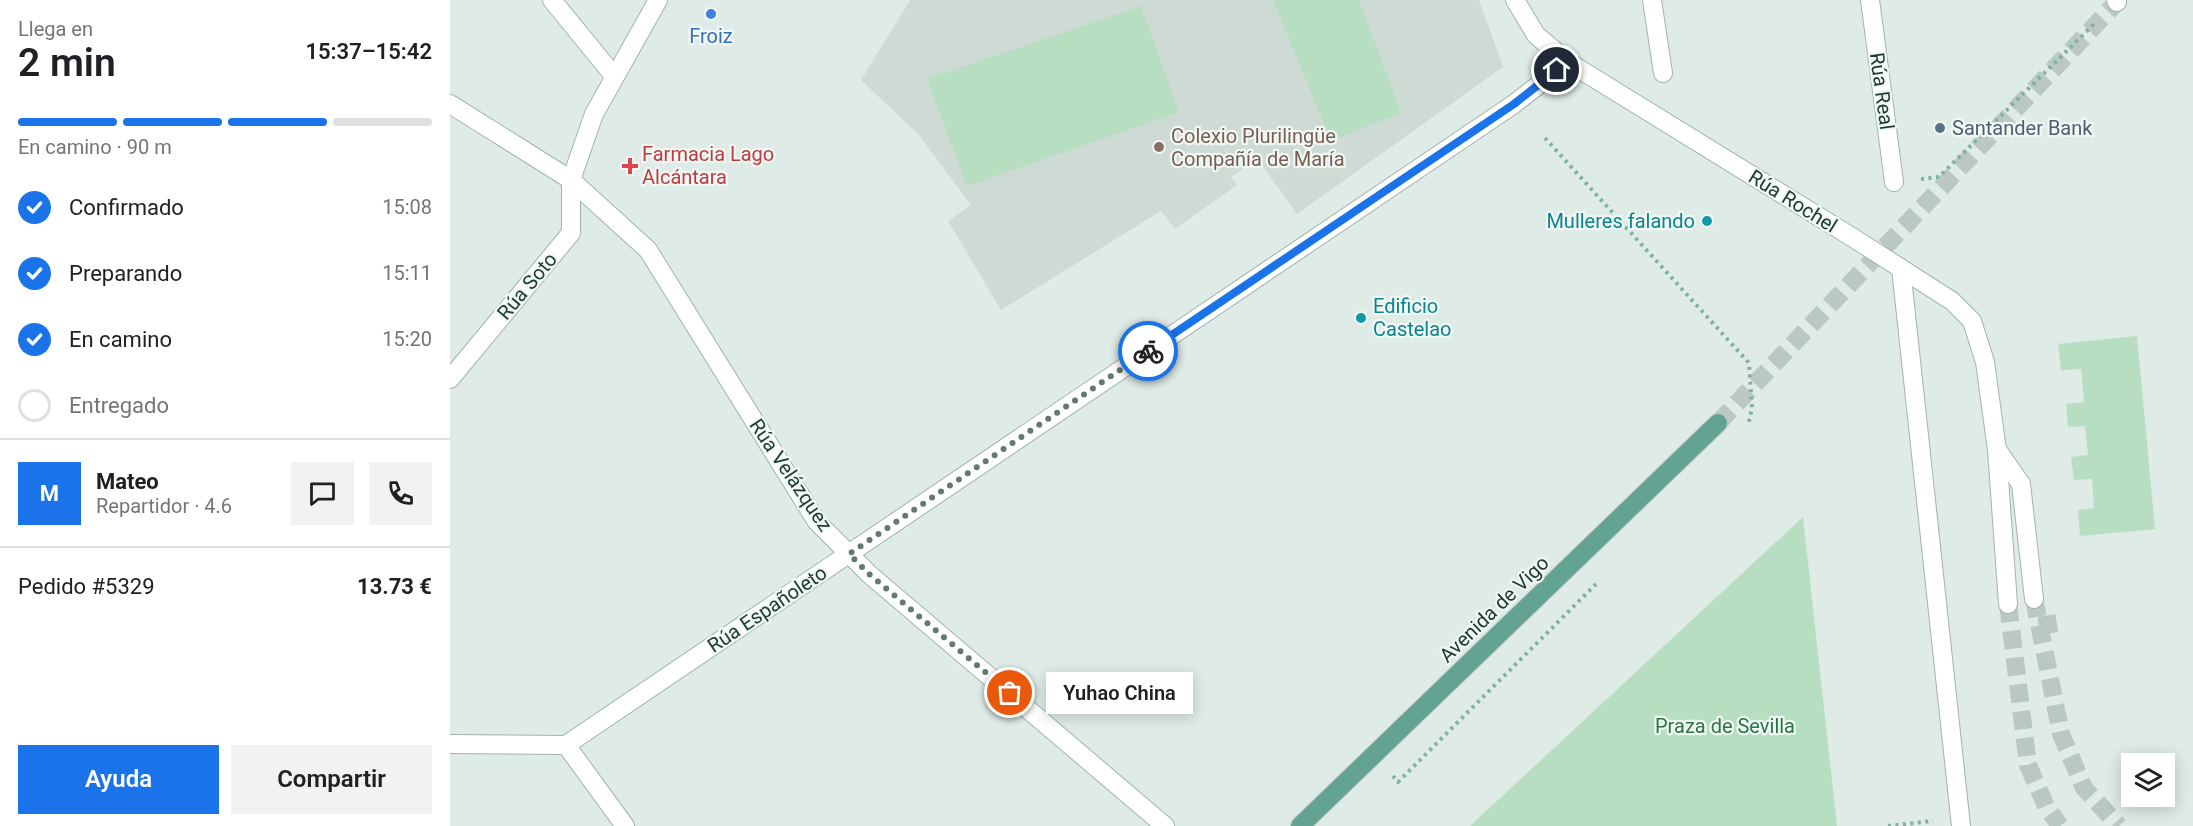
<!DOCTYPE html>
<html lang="es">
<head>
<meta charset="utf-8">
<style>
	body { margin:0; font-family:Roboto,sans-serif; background:#f2f2f2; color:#202124; height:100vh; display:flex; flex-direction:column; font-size:22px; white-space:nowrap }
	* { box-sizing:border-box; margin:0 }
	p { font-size:20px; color:#757577 }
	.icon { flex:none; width:33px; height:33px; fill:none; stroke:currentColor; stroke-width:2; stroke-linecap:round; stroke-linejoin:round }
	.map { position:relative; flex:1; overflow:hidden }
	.side { display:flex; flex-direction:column; background:#fff; width:450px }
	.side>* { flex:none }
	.controls { position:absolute; left:1671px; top:753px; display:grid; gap:12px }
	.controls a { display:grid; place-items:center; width:54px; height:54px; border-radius:0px; background:#fff; box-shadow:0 3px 15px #0003; font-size:30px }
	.pin { position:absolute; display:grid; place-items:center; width:51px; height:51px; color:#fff; margin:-26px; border:3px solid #fff; border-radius:50%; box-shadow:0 2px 6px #0007 }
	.courier { position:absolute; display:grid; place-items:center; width:60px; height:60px; margin:-30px; border:4px solid #1a73e8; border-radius:50%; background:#fff; color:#222; box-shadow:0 2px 8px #0007 }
	.bubble { position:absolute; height:42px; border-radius:0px; background:#fff; box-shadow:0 3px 15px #0003; font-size:20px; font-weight:600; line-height:42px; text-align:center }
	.head em { font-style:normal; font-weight:600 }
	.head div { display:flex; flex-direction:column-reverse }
	.head { display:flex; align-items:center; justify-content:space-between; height:102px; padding:0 18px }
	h1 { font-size:39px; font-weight:600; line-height:45px }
	.bar { display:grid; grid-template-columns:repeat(4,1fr); gap:9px 6px; align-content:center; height:72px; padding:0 18px }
	.bar i { height:8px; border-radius:4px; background:#e0e0e0 }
	.bar .active { background:#1a73e8 }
	.bar p { grid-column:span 4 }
	.line { display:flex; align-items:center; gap:15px; padding:0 18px; border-top:2px solid #e0e0e0 }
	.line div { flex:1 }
	.round { display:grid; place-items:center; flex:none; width:63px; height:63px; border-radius:0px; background:#f2f2f2 }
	ol { padding:0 18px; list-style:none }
	li { display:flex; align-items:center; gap:18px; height:66px }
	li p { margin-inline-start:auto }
	li .icon { padding:6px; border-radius:50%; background:#1a73e8; color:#fff; stroke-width:4 }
	li:last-child { color:#757577 }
	li i { width:33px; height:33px; border:3px solid #e0e0e0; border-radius:50% }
	.action { display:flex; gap:12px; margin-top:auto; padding:12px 18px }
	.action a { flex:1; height:69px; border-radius:0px; background:#1a73e8; color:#fff; font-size:24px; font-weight:600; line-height:69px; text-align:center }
	.action a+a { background:#f2f2f2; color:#202124 }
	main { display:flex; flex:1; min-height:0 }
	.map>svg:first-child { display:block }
	.built { fill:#cedbd5 }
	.green { fill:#b7dec1 }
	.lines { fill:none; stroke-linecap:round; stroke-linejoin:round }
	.minor-tunnel { stroke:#b9c8c2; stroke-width:18; stroke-dasharray:18 9; stroke-linecap:butt }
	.major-tunnel { stroke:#b9c8c2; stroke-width:18; stroke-dasharray:18 9; stroke-linecap:butt }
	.minor-casing { stroke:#a2b3ad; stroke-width:20 }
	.major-casing { stroke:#c1c8c6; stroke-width:20 }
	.path { stroke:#7eb1a1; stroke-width:4; stroke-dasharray:3 4.5; stroke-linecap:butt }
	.minor { stroke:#fff; stroke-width:18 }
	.major { stroke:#62a392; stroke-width:18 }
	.done { stroke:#637972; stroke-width:6; stroke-dasharray:0 10.8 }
	.route { stroke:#1a73e8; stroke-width:8 }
	.shop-dot { fill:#3f7fe0; stroke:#f0f8f4; stroke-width:2 }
	.service-dot { fill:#5c6f8a; stroke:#f0f8f4; stroke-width:2 }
	.education-dot { fill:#8d6e63; stroke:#f0f8f4; stroke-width:2 }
	.health-dot { fill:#e0444e; stroke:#f0f8f4; stroke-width:2 }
	.culture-dot { fill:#0f9aa8; stroke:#f0f8f4; stroke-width:2 }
	.labels { text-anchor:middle; stroke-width:4.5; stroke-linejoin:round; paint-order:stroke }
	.shop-label { font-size:20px; fill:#366cbe; stroke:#f0f8f4 }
	.street-label { font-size:20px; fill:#203c34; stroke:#f0f8f4 }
	.service-label { font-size:20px; fill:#4e5e75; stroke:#f0f8f4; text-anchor:start }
	.education-label { font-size:20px; fill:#785e54; stroke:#f0f8f4; text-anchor:start }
	.health-label { font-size:20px; fill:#be3a42; stroke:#f0f8f4; text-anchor:start }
	.culture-label { font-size:20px; fill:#0d838f; stroke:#f0f8f4; text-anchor:end }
	.park-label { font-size:20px; fill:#287546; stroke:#f0f8f4 }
</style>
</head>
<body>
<main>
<section class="side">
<div class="head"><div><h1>2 min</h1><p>Llega en</p></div><em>15:37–15:42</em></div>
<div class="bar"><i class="active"></i><i class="active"></i><i class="active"></i><i></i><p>En camino · 90 m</p></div>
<ol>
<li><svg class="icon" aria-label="check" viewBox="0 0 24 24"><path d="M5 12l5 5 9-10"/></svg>Confirmado<p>15:08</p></li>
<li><svg class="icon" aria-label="check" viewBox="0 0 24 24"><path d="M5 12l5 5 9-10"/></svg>Preparando<p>15:11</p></li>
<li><svg class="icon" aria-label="check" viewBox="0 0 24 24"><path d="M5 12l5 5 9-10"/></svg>En camino<p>15:20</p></li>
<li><i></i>Entregado</li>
</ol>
<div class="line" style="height:108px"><b class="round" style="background:#1a73e8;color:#fff">M</b><div><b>Mateo</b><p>Repartidor · 4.6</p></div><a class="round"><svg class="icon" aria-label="chat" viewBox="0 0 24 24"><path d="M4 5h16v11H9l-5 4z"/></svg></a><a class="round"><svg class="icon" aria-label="phone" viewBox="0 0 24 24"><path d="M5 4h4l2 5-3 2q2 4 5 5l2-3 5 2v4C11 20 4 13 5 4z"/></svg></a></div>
<div class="line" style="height:78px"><div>Pedido #5329</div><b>13.73 €</b></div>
<div class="action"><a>Ayuda</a><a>Compartir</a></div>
</section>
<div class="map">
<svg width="1743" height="826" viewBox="0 0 1743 826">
	<rect width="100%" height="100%" fill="#dfebe6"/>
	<polygon class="built" points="460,0 1029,0 1053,67 847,214 807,158 781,177 787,185 725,229 711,211 551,310 498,221 521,205 469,135 411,80"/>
	<g class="green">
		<polygon points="823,0 909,0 951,113 881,141"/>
		<polygon points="691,6 729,112 517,186 477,79"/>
		<polygon points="1687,336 1705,529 1630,536 1628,510 1644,508 1642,479 1624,480 1621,457 1638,455 1635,426 1618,427 1616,404 1634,402 1631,369 1611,370 1608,344"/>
		<polygon points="1353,517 1387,826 1020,826"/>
	</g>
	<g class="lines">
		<g class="minor-tunnel">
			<polyline points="1584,599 1611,734 1634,788 1669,826"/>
			<polyline points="1558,604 1578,765 1596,806 1610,826"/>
			<polyline points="1589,626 1614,622"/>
		</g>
		<polyline class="major-tunnel" points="1268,423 1669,0"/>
		<defs>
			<g id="minor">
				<polyline points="102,0 164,76"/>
				<polyline points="1065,0 1086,35 1118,62 1405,239 1502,301 1522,321 1535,362 1547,450 1558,604"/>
				<polyline points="1202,0 1213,73"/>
				<polyline points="1420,0 1444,182"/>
				<polyline points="1666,0 1667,2"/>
				<polyline points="0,104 121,180 198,250 367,522 419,574 715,826"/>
				<polyline points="1451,268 1511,826"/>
				<polyline points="0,379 121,233 121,180 144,114 208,0"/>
				<polyline points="1548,451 1571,484 1584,599"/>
				<polyline points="0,744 116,745 1064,104 1118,62"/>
				<polyline points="116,745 175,826"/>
			</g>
			<polyline id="major" points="850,826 1268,423"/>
		</defs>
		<use href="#minor" class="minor-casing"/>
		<use href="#major" class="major-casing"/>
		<g class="path">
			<polyline points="1095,138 1299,363 1302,408 1298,426"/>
			<polyline points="1471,179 1489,177 1646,22"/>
			<polyline points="943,776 948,782 1146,584"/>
			<polyline points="1438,826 1483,821"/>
		</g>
		<use href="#minor" class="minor"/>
		<use href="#major" class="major"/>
	</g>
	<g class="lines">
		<polyline class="done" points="560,693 419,574 399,554 698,351"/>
		<polyline class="route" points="698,351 1064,104 1107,70"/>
	</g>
	<circle class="shop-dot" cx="261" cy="14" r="6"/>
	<circle class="service-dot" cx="1490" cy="128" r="6"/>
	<circle class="education-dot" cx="709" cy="147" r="6"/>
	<path class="health-dot" d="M177 157h6v6h6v6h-6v6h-6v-6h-6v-6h6z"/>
	<g class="culture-dot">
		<circle cx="1257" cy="221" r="6"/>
		<circle cx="911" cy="318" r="6"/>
	</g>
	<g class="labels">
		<g class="shop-label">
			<text x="261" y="43">Froiz</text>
		</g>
		<g class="street-label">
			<text transform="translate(1432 91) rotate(82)" y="7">Rúa Real</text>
			<text transform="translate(1343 201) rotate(32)" y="7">Rúa Rochel</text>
			<text transform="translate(77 286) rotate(-50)" y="7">Rúa Soto</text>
			<text transform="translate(341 475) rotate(56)" y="7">Rúa Velázquez</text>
			<text transform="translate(317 609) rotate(-34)" y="7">Rúa Españoleto</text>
			<text transform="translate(1044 609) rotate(-44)" y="7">Avenida de Vigo</text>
		</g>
		<g class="service-label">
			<text x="1502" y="135">Santander Bank</text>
		</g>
		<g class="education-label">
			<text x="721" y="143">Colexio Plurilingüe<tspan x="721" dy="23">Compañía de María</tspan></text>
		</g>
		<g class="health-label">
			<text x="192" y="161">Farmacia Lago<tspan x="192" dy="23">Alcántara</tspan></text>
		</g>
		<g class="culture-label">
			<text x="1245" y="228">Mulleres falando</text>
			<text x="923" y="313" text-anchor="start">Edificio<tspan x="923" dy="23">Castelao</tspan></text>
		</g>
		<g class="park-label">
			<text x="1275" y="733">Praza de Sevilla</text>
		</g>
	</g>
</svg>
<div class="controls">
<a><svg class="icon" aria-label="layers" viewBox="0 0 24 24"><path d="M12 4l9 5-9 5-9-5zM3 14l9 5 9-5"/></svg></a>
</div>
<div class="pin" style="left:560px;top:693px;background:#ea580c"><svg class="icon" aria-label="bag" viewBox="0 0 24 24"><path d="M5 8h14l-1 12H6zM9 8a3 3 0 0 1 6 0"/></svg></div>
<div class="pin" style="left:1107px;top:70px;background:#1f2937"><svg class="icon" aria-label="home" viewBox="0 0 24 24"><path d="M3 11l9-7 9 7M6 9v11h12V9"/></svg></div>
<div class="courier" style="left:698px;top:351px"><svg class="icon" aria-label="bike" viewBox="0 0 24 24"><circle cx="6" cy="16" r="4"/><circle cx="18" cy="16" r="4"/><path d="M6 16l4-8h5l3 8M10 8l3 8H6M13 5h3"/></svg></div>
<div class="bubble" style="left:596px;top:672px;width:147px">Yuhao China</div>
</div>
</main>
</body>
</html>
